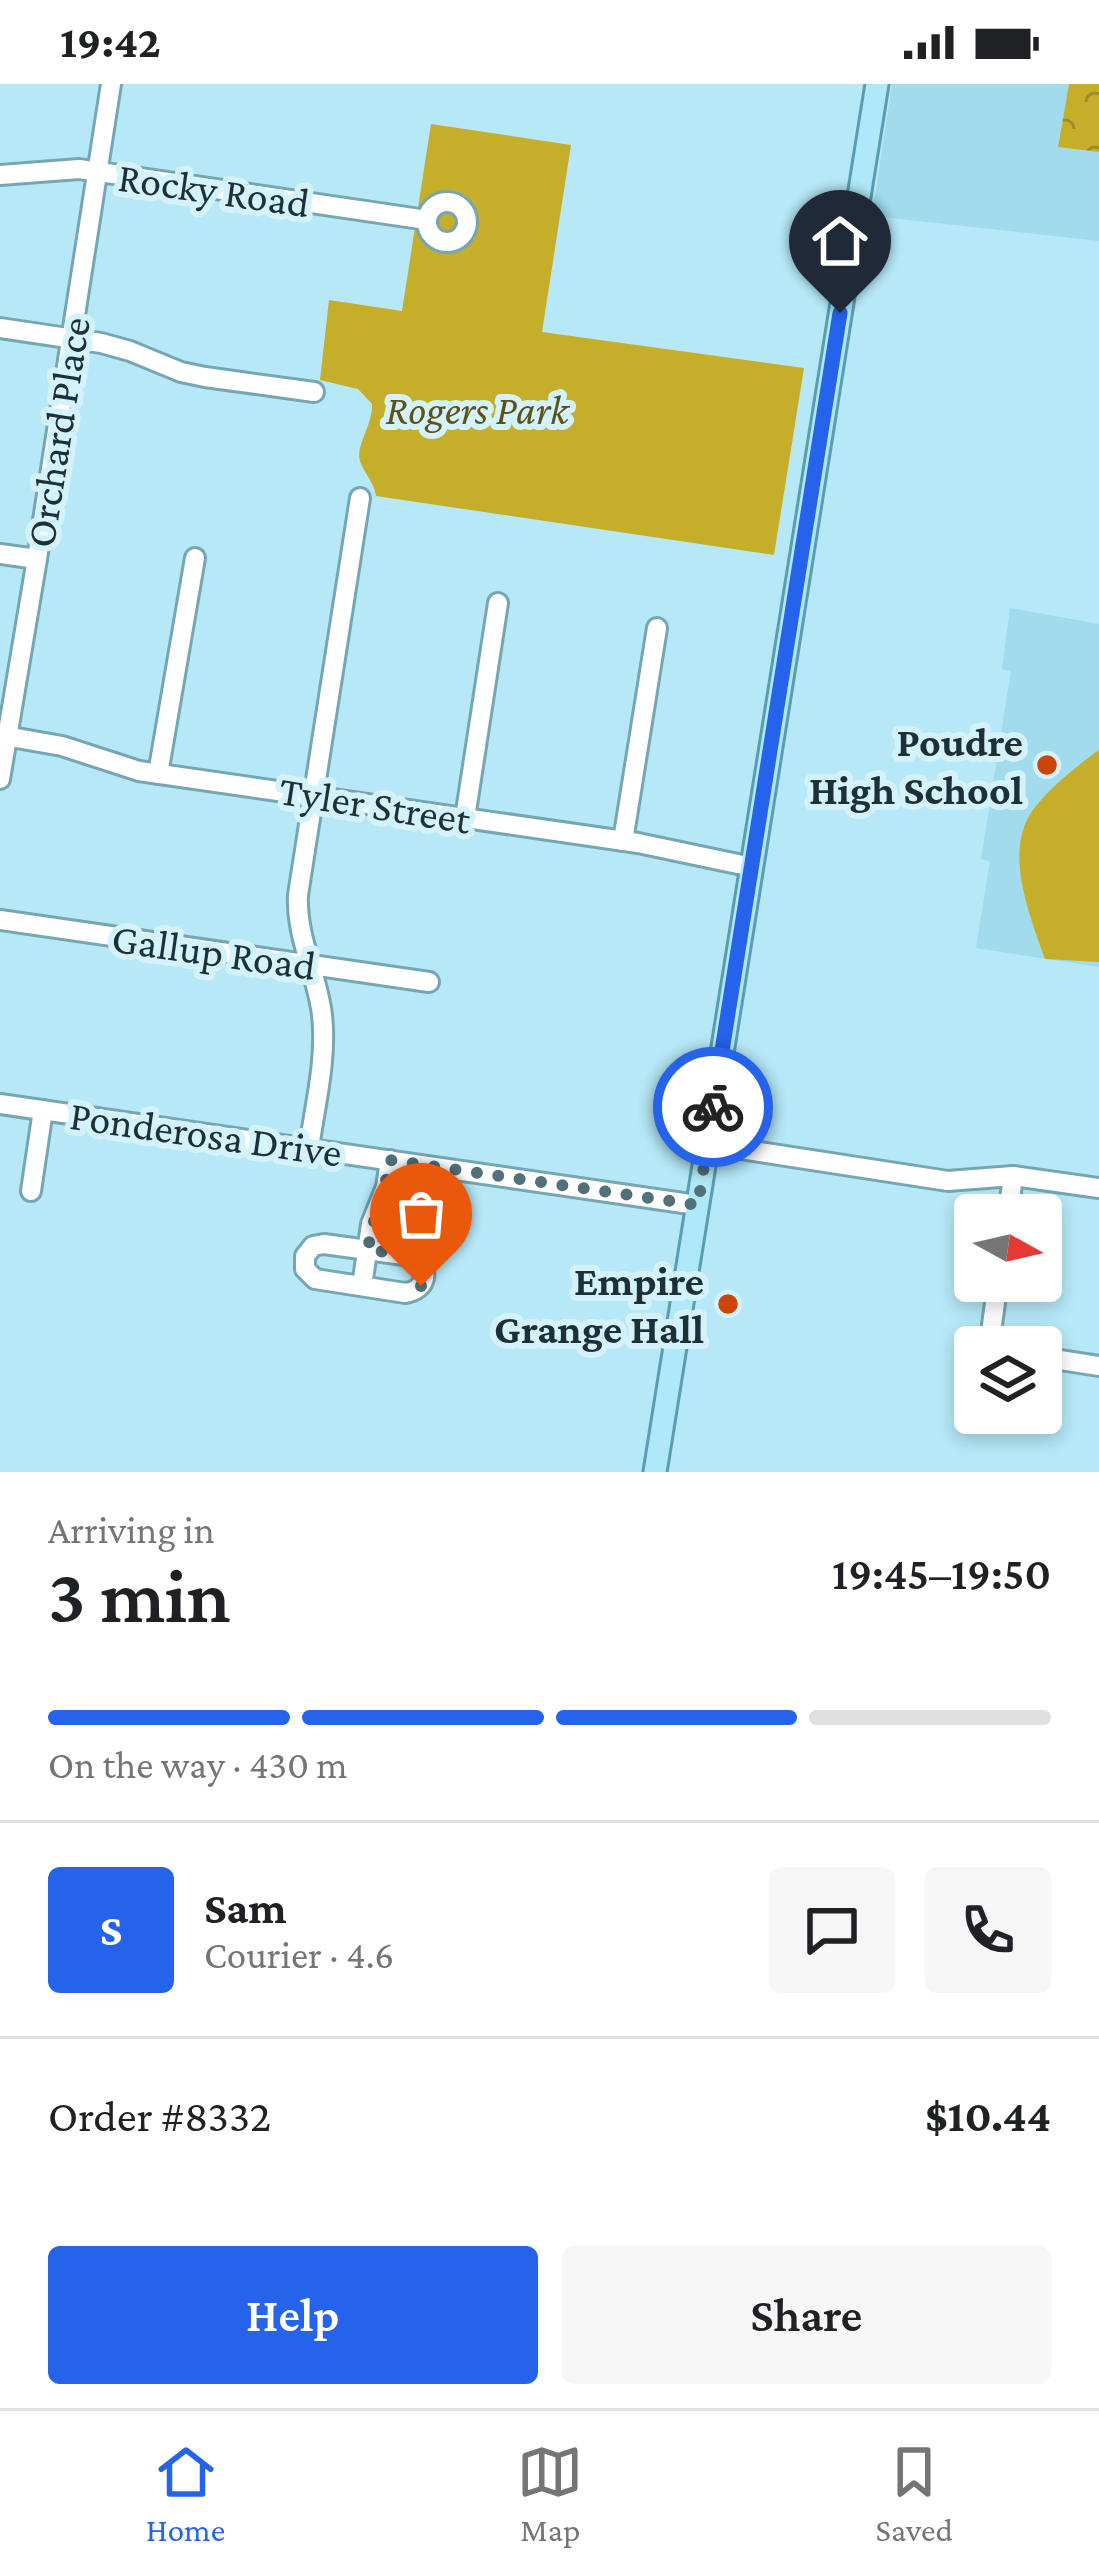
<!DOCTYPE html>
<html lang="en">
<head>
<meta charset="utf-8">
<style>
	body { margin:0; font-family:"Crimson Pro",serif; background:#f6f6f6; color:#202124; height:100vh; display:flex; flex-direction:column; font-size:45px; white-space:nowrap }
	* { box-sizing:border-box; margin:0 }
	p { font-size:39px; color:#757577 }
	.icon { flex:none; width:66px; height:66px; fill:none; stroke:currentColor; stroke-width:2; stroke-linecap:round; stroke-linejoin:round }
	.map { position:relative; height:1388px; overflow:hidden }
	.panel { display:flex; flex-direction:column; background:#fff; flex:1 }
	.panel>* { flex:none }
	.needle { width:78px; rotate:98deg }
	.fabs { position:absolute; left:954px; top:1110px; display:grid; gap:24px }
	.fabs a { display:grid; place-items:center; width:108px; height:108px; border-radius:12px; background:#fff; box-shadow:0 6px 18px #0003; font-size:60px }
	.pin { position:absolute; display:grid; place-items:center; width:102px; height:102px; color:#fff; margin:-123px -51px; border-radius:50% 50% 50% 0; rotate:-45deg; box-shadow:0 0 12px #0007 }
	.pin .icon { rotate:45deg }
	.courier { position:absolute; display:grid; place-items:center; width:120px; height:120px; margin:-60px; border:9px solid #2563eb; border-radius:50%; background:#fff; color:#222; box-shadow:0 3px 15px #0007 }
	.summary em { font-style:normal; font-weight:600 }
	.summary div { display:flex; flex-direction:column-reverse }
	.summary { display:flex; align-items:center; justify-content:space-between; height:204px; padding:0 48px }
	h1 { font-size:78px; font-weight:600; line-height:90px }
	.bar { display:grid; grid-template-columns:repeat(4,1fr); gap:18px 12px; align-content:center; height:144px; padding:0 48px }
	.bar i { height:15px; border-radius:9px; background:#e0e0e0 }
	.bar .active { background:#2563eb }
	.bar p { grid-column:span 4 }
	.line { display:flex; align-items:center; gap:30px; padding:0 48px; border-top:3px solid #e0e0e0 }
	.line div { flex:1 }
	.round { display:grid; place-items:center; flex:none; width:126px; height:126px; border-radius:12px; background:#f6f6f6 }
	.action { display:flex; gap:24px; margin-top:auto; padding:24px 48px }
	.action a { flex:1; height:138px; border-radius:12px; background:#2563eb; color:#fff; font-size:48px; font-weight:600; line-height:138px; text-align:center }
	.action a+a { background:#f6f6f6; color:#202124 }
	.status { display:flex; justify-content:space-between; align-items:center; height:84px; padding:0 60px; background:#fff; direction:ltr }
	.status svg { height:33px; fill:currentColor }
	.menu { display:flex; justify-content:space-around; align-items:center; height:168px; border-top:3px solid #e0e0e0; background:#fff; font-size:33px; color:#757577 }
	.menu a { display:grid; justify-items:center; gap:6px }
	.menu .active { color:#2563eb }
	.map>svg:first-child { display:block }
	.built { fill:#a1dbec }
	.forest { fill:url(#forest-crowns) }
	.green { fill:#c5ae29 }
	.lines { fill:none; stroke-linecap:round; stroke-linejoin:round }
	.minor-casing { stroke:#76a6b4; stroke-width:24 }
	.major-casing { stroke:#599db2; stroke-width:27 }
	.minor { stroke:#fff; stroke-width:18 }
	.major { stroke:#afe8f8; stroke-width:21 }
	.done { stroke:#52707a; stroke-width:12; stroke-dasharray:0 21.6 }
	.route { stroke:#2563eb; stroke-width:15 }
	.poi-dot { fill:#cb4509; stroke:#d4f2fb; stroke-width:4.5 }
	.labels { text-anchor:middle; stroke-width:12; stroke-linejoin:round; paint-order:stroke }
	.street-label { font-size:42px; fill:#1c3036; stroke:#d4f2fb }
	.park-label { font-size:42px; font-style:italic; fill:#5d5319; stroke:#d4f2fb }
	.poi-label { font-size:42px; font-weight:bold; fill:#1c3036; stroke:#d4f2fb; text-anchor:end }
</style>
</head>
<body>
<div class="status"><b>19:42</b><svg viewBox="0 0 49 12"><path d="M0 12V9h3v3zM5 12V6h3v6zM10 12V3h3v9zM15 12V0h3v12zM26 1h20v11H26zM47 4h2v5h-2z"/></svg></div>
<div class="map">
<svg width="1099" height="1388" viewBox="0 0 1099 1388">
	<defs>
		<pattern id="forest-crowns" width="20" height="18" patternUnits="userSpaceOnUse" patternTransform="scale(3)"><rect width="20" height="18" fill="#c5ae29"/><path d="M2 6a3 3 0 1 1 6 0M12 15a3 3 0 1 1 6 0" fill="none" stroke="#9f8e24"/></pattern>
	</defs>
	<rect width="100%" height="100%" fill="#b6e8f7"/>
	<g class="built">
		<polygon points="892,0 1069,0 1058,62 1099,68 1099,157 872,132"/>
		<polygon points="1010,524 1099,540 1099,883 976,864 990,777 981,775 1011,587 1002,585"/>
	</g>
	<polygon class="forest" points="1069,0 1099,0 1099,68 1058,63"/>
	<g class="green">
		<path d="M 431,40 L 571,61 L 542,248 L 804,284 L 774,471 L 376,412 C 374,397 364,390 360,377 C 355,361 373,342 372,320 L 358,305 L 320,296 L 329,216 L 402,227 Z"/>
		<path d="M 1099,666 L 1099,878 L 1045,875 C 1031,835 1008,779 1026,738 C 1036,714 1078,681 1099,666 Z"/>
	</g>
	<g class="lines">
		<defs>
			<g id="minor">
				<polyline points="0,91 79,85 427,136"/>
				<circle cx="447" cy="138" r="20"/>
				<polyline points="0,244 101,259 130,267 181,288 205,293 314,308"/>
				<polyline points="0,470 37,475"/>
				<polyline points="0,651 62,662 139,687 638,759 752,783"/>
				<polyline points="158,690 195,474"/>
				<polyline points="0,695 37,475 111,0"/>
				<polyline points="465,734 498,519"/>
				<polyline points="623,757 657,544"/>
				<polyline points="0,836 429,898"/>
				<polyline points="0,1020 697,1121"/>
				<polyline points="708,1060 948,1097 1013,1092 1099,1104"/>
				<path d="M 309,1064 C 315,1021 327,975 322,931 C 317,889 296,854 298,811 L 360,414"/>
				<polyline points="31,1107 43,1026"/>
				<polyline points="1008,1131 1013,1092"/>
				<path d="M 324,1160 L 411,1172 C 431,1183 428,1206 405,1209 L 315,1195 L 305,1185 L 305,1172 L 313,1162 Z"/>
				<polyline points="998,1197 991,1248 999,1263"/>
				<polyline points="362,1202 371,1140 386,1103 390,1076"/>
				<polyline points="1041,1273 1099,1282"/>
			</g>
			<polyline id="major" points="655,1388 877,0"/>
		</defs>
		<use href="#minor" class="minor-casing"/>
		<use href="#major" class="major-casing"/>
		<use href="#minor" class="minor"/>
		<use href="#major" class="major"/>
	</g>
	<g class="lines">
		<path class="done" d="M 421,1202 C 434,1166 393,1170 368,1166 C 372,1134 386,1107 390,1076 L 698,1121 L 713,1023"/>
		<polyline class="route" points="713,1023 840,229"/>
	</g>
	<g class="poi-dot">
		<circle cx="1047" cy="681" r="12"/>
		<circle cx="728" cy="1220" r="12"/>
	</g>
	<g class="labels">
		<g class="street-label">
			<text transform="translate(214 105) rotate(8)" y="15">Rocky Road</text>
			<text transform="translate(57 348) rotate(-81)" y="15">Orchard Place</text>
			<text transform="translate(375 720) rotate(9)" y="15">Tyler Street</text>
			<text transform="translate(214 867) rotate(8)" y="15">Gallup Road</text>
			<text transform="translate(206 1049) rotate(8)" y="15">Ponderosa Drive</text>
		</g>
		<g class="park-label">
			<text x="477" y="340">Rogers Park</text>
		</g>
		<g class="poi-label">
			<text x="1023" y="672">Poudre<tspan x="1023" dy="48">High School</tspan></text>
			<text x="704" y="1211">Empire<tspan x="704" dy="48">Grange Hall</tspan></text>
		</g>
	</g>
</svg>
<div class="fabs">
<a><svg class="needle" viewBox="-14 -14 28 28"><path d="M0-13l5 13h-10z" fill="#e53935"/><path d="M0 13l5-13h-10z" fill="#757577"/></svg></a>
<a><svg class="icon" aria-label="layers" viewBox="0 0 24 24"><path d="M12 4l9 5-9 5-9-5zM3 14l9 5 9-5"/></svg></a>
</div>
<div class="pin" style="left:421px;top:1202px;background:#ea580c"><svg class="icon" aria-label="bag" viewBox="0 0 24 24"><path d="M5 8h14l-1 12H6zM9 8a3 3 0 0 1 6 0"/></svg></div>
<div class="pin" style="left:840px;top:229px;background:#1f2937"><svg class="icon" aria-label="home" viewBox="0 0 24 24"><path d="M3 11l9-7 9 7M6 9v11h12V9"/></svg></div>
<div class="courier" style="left:713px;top:1023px"><svg class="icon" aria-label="bike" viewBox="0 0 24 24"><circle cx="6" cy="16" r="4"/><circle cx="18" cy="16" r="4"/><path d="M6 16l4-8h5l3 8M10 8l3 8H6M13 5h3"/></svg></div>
</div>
<section class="panel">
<div class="summary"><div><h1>3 min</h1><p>Arriving in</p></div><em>19:45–19:50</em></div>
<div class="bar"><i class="active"></i><i class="active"></i><i class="active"></i><i></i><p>On the way · 430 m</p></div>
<div class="line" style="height:216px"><b class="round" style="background:#2563eb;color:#fff">S</b><div><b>Sam</b><p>Courier · 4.6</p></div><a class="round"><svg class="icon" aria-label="chat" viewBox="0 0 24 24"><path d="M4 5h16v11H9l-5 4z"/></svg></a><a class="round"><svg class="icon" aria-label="phone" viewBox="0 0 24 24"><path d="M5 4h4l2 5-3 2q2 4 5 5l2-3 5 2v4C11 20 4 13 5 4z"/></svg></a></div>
<div class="line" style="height:156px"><div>Order #8332</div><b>$10.44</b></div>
<div class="action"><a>Help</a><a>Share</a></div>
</section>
<nav class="menu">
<a class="active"><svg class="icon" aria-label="home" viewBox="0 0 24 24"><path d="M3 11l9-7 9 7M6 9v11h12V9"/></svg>Home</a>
<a><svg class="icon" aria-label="map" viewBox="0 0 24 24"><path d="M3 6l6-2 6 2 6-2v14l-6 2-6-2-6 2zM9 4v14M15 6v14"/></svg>Map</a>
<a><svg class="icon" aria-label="saved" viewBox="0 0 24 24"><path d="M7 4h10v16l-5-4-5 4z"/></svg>Saved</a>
</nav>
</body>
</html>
